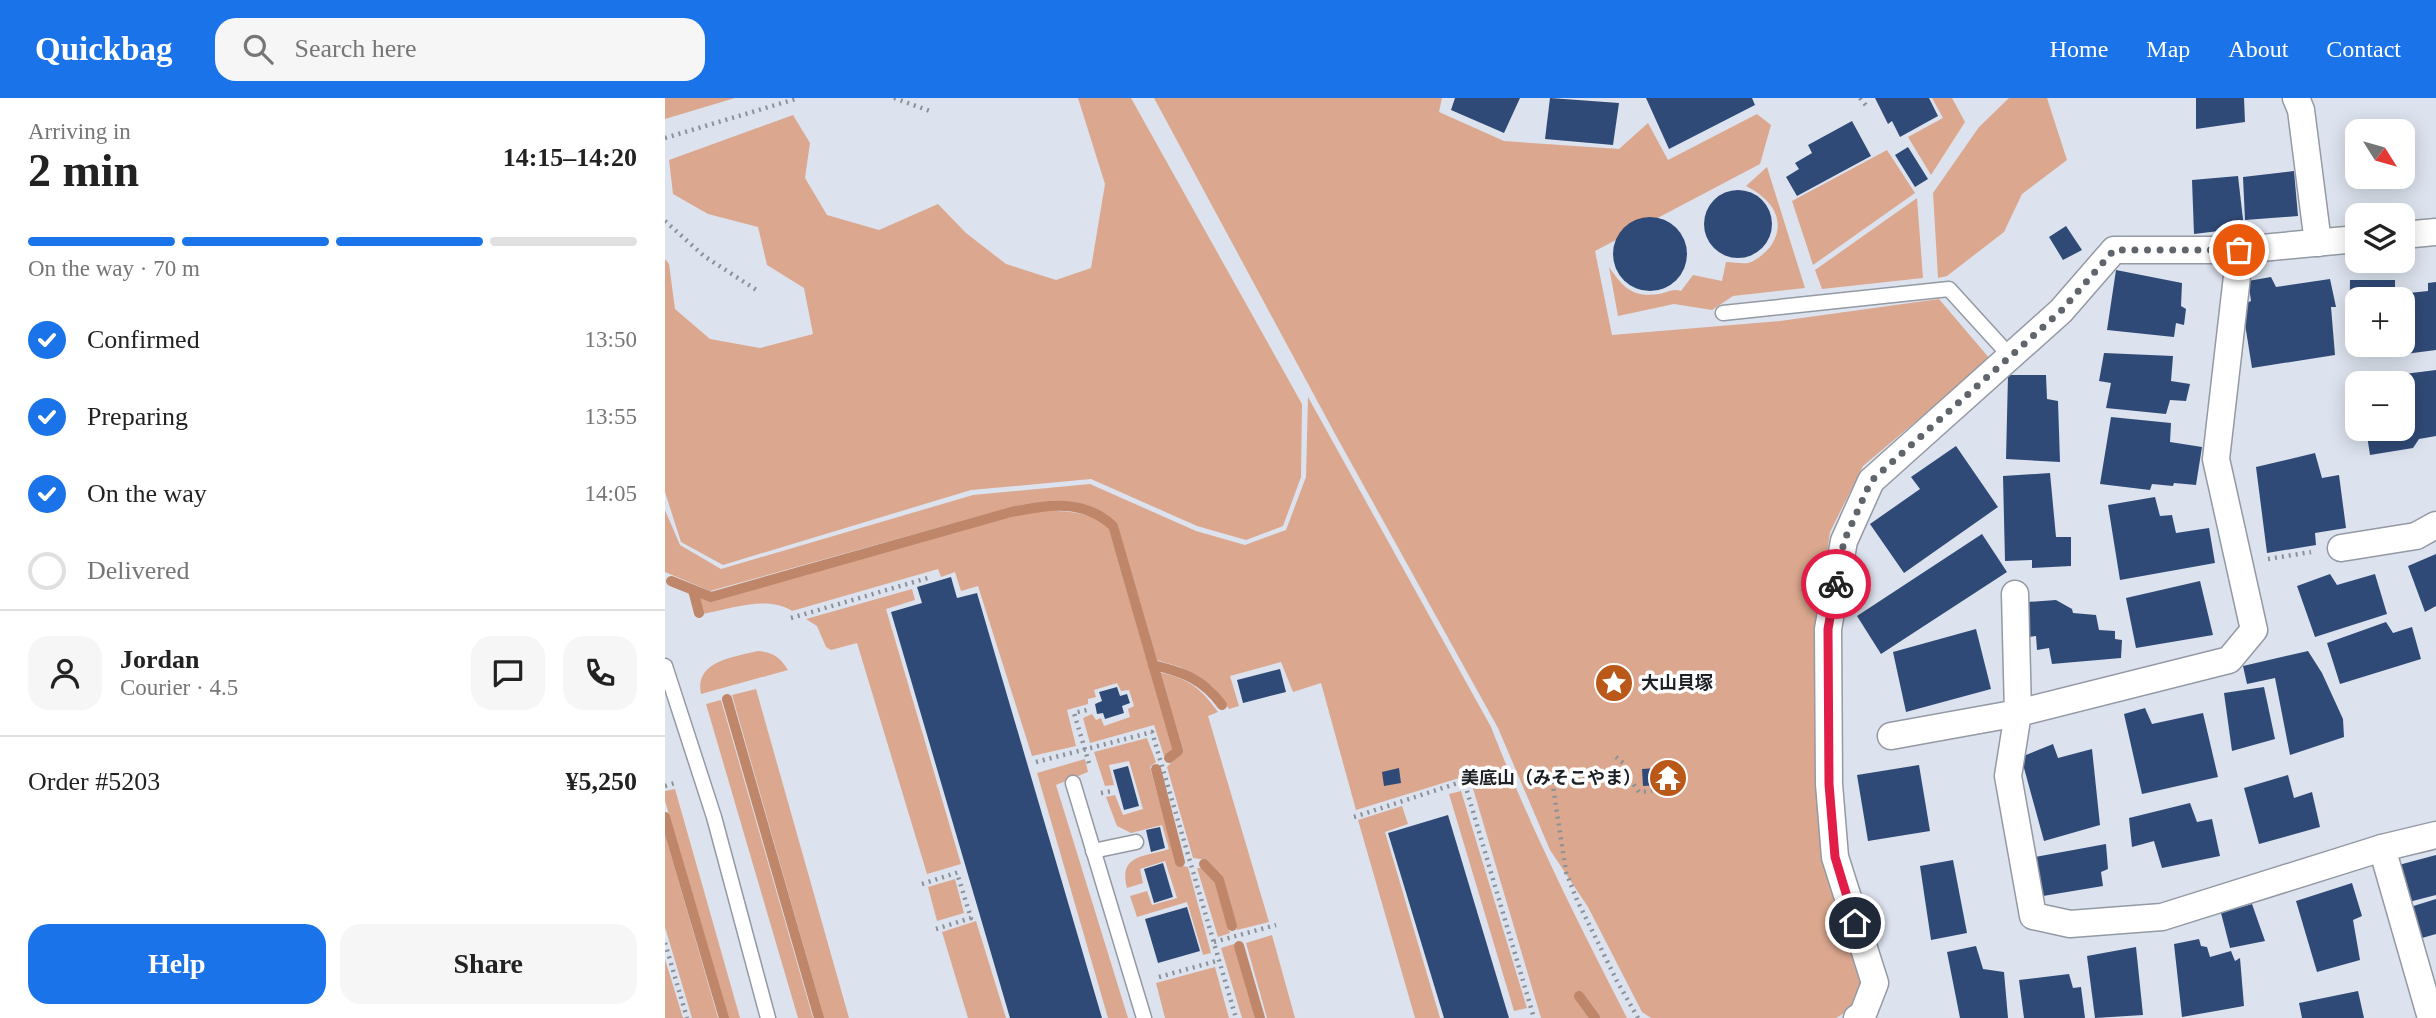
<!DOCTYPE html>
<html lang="en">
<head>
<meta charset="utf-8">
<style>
	body { margin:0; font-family:"Times New Roman","Noto Sans JP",serif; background:#f6f6f6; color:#222; height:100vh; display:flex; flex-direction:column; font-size:26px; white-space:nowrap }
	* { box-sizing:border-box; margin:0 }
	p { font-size:23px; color:#767676 }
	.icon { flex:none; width:38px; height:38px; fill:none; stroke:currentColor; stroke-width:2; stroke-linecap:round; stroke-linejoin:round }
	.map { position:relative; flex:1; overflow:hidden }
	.panel { display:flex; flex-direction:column; background:#fff; width:665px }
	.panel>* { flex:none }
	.needle { width:46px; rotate:127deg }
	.tools { position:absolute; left:1680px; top:21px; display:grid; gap:14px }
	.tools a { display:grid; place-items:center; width:70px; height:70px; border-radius:14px; background:#fff; box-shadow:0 4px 18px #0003; font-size:35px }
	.pin { position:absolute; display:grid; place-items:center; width:60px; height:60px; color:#fff; margin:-30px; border:4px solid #fff; border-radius:50%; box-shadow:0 2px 7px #0007 }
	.courier { position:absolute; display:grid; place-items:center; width:70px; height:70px; margin:-35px; border:5px solid #e11d48; border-radius:50%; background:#fff; color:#222; box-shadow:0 2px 9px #0007 }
	.overview em { font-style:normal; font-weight:700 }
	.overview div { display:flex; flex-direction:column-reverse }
	.overview { display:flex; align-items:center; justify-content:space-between; height:119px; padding:0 28px }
	h1 { font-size:46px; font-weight:700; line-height:52px }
	.bar { display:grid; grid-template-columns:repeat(4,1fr); gap:10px 7px; align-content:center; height:84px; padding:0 28px }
	.bar i { height:9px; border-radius:5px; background:#e0e0e0 }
	.bar .current { background:#1a73e8 }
	.bar p { grid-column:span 4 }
	.line { display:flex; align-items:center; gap:18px; padding:0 28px; border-top:2px solid #e0e0e0 }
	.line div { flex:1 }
	.round { display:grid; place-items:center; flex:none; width:74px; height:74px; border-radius:21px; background:#f6f6f6 }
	ol { padding:0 28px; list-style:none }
	li { display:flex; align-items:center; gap:21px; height:77px }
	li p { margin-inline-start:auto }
	li .icon { padding:7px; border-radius:50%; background:#1a73e8; color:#fff; stroke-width:4 }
	li:last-child { color:#767676 }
	li i { width:38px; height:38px; border:4px solid #e0e0e0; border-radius:50% }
	.cta { display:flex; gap:14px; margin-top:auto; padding:14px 28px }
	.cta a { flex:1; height:80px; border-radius:21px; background:#1a73e8; color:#fff; font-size:28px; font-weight:700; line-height:80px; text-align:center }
	.cta a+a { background:#f6f6f6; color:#222 }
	header { display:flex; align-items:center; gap:42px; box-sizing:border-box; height:98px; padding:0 35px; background:#1a73e8; color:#fff }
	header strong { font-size:33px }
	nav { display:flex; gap:38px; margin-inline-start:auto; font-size:24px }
	.search { width:490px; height:63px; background:#f6f6f6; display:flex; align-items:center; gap:18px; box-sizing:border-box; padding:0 24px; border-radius:21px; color:#767676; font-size:26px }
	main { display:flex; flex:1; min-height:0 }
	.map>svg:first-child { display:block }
	.green { fill:#dba88f }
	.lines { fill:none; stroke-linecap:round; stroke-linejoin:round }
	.stream { stroke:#c08669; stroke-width:10 }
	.building { fill:#304a77 }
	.service-casing { stroke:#939aa4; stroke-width:17 }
	.minor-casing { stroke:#939aa4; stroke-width:29 }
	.path { stroke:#8b9199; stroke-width:4.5; stroke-dasharray:2 5; stroke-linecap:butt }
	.service { stroke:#fff; stroke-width:14 }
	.minor { stroke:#fff; stroke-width:26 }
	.done { stroke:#60646b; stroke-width:7; stroke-dasharray:0 12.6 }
	.route { stroke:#e11d48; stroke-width:9 }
	.labels { text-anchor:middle; stroke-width:7; stroke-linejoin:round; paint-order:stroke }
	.poi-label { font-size:18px; font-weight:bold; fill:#1d2024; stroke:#fff; text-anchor:start }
</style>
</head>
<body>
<header>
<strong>Quickbag</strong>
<div class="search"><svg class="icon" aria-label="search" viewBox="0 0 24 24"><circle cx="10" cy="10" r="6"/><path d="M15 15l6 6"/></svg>Search here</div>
<nav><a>Home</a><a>Map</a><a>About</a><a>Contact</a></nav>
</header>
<main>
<section class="panel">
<div class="overview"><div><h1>2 min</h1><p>Arriving in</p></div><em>14:15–14:20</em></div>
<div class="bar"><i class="current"></i><i class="current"></i><i class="current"></i><i></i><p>On the way · 70 m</p></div>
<ol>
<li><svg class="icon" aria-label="check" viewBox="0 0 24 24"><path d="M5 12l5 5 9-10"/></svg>Confirmed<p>13:50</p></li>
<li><svg class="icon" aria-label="check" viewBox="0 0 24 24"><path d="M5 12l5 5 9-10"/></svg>Preparing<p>13:55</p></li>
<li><svg class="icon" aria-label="check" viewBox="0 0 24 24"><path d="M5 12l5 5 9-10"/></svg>On the way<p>14:05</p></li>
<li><i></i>Delivered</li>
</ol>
<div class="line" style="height:126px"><a class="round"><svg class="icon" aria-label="person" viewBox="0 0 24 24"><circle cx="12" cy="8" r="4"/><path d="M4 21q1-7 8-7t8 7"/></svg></a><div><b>Jordan</b><p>Courier · 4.5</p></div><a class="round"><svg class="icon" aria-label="chat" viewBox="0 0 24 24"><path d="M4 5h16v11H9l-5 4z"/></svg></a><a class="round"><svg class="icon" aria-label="phone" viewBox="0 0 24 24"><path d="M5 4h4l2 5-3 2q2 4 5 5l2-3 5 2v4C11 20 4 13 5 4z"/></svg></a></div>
<div class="line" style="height:91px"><div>Order #5203</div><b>¥5,250</b></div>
<div class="cta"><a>Help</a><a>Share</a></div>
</section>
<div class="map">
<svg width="1771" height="920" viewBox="0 0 1771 920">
	<rect width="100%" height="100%" fill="#dce3ee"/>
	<g class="green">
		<polygon points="0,0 70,0 0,21"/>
		<polygon points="413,0 466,0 637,306 636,379 618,428 581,442 532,428 426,381 306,392 58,467 16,444 0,394 0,161 4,166 10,211 45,241 95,250 148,236 139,190 102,167 93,129 43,116 8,96 4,62 128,17 145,45 140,80 162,117 214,132 273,106 301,135 341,166 391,182 426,170 440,86"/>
		<polygon points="489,0 777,0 774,14 839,43 954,51 983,25 1003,62 1092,16 1106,27 1095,66 930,153 947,237 1115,223 1274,201 1325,261 1198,368 1165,434 1151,533 1156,759 1198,880 1189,909 1171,920 986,920 977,914 923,809 885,752 833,630 669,334"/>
		<polygon points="1267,0 1287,0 1300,24 1266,77 1243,39 1278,20"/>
		<polygon points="1344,0 1382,0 1402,62 1357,96 1339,134 1282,178 1273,180 1268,95 1314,29"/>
		<polygon points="1222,52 1250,95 1148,167 1127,103"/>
		<path d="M 1102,69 L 1140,190 L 1068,198 L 1047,212 L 1009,206 L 953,218 L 944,169 C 958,189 967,200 994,196 C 1002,195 1007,190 1016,193 L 1028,177 L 1057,183 L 1061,164 C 1068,164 1077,166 1083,165 C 1091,163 1100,155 1105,149 C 1124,122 1105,100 1081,88 Z"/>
		<polygon points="1252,100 1258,180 1157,191 1150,172"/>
		<path d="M 643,299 L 826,629 C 865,729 913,825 962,920 L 876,920 L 804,677 L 691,712 L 656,585 L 628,594 L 616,564 L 565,578 L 574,608 L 564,611 L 547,588 L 515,569 L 491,562 L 452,425 C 417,397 385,404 343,410 L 45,493 L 0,474 L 0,412 L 15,447 L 56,471 L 308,397 L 425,386 L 531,433 L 580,447 L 621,432 L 641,379 Z"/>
		<path d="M 379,412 C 402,414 425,413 443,429 L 508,651 L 499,658 L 489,627 L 425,645 L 418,620 L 427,616 L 431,622 L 436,620 L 439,628 L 465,619 L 463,611 L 469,608 L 464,592 L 456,593 L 452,585 L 429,592 L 431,599 L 423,601 L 423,606 L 402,612 L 411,648 L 367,658 L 313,488 L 296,493 L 290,474 L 276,479 L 273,471 L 127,513 C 103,497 65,511 38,516 L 33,498 L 45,504 L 344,418 Z"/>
		<polygon points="247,491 250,502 221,511 296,766 262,776 192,545 166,552 161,549 152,528 141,521"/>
		<path d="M 93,553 C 108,554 115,559 123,572 L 36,596 C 29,563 69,559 93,553 Z"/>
		<path d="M 493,574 C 523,580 536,590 553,614 L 543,618 L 604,824 L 572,832 L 558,780 L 542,762 L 528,760 L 502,669 L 516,654 Z"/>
		<polygon points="91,591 184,920 159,920 67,597"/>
		<polygon points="56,602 148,920 133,920 41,606"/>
		<path d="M 482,640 L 491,664 L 485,669 L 512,767 L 523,769 L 546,855 L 538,857 L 522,804 L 472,819 L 465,798 L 482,793 L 487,807 L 512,800 L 500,763 L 475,771 L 478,785 L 462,790 C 453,756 480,759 504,751 L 497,727 L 466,735 L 452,728 L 441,699 L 450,697 L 458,717 L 478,711 L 464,663 L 444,667 L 449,687 L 440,688 L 429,654 Z"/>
		<polygon points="420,661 423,674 391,687 463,920 443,920 372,675"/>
		<polygon points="10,691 75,920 64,920 0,703 0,693"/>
		<polygon points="796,693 862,910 849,913 784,696"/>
		<polygon points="737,708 743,726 720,734 775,920 750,920 693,722"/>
		<polygon points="0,736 53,920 27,920 0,829"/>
		<polygon points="532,770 538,770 550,785 565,835 553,839"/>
		<polygon points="290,781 299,815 272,823 263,789"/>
		<polygon points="311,823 341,920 303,920 277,834"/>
		<polygon points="607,837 630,920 602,920 581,845"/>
		<polygon points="569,846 590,920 577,920 556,850"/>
		<polygon points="0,861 18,920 0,920"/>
		<polygon points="550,869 564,920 500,920 491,885"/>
	</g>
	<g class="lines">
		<g class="stream">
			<path d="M 6,483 L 46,499 L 346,414 C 383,407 418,400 448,428 L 513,653 L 504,660"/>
			<polyline points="28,492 34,515"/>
			<path d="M 488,567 C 518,574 538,581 557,607"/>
			<polyline points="62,601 154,920"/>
			<polyline points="491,671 515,764"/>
			<polyline points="0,719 59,920"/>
			<polyline points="539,766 554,782 567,828"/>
			<polyline points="574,848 595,920"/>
			<polyline points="914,898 930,920"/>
		</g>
	</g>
	<g class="building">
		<polygon points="790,0 855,0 839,35 786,12"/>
		<polygon points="885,0 954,5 948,47 880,41"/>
		<polygon points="981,0 1087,0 1090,7 1004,51"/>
		<polygon points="1210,0 1264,0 1273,18 1235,39 1227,23 1223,26"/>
		<polygon points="1531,0 1579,0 1580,24 1531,31"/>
		<polygon points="1187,23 1206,58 1132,98 1121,79 1134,71 1130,65 1147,55 1143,47"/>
		<polygon points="1243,49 1263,81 1250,89 1230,57"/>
		<polygon points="1629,73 1633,118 1580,122 1578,79"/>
		<polygon points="1573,78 1579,130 1529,136 1527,82"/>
		<circle cx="1073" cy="126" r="34"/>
		<circle cx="985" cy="156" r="37"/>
		<polygon points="1401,128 1417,152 1398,162 1384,139"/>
		<polygon points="1451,172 1517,185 1516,208 1521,211 1519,227 1511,225 1509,239 1442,232"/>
		<polygon points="1606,179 1611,189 1665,181 1671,209 1666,209 1670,257 1587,270 1577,207 1586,203 1583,183"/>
		<polygon points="1685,182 1730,182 1730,201 1692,201 1692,243 1684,243"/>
		<polygon points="1771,184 1771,252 1740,256 1738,201 1735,201 1734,196 1763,193 1763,185"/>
		<polygon points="1439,255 1508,258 1506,283 1525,286 1521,303 1505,302 1501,316 1441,310 1446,285 1434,283"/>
		<polygon points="1771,272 1771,338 1754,341 1748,350 1705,357 1701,331 1738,331 1738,285 1693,285 1692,282"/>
		<polygon points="1343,277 1381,277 1382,301 1393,303 1395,364 1341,361"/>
		<polygon points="1446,319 1506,325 1505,344 1537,349 1531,387 1509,385 1508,388 1487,386 1485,392 1435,386"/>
		<polygon points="1291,348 1333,409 1239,475 1205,426 1255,391 1246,379"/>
		<polygon points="1650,355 1657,380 1674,377 1681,430 1650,435 1651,447 1602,455 1591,369"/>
		<polygon points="1385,375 1391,439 1406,439 1406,468 1367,470 1367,462 1340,463 1338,378"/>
		<polygon points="1490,399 1495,418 1507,417 1511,435 1544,430 1550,465 1455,482 1443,407"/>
		<polygon points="1317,436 1342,474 1216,556 1192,518"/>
		<polygon points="1771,456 1771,508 1760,514 1743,468"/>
		<polygon points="1665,476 1672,487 1710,476 1722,516 1650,539 1632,488"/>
		<polygon points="286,479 292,500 312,495 437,920 345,920 226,514 257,505 252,489"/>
		<polygon points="1535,483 1548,537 1471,550 1461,500"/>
		<polygon points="1391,502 1407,511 1408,515 1431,517 1434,532 1450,533 1450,541 1457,542 1456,560 1387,566 1384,550 1372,552 1371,538 1364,539 1362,504"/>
		<polygon points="1721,524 1728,535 1747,529 1756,561 1675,586 1662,545"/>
		<polygon points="1311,531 1326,591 1241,614 1228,554"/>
		<polygon points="1643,553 1657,575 1678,621 1679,639 1625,657 1610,580 1582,586 1578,568"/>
		<polygon points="615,571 621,594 578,605 572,582"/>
		<polygon points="452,589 455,598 462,596 465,605 457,608 459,615 440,621 438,615 432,616 430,606 437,603 434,594"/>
		<polygon points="1599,589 1610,641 1567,653 1559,595"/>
		<polygon points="1480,610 1487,626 1538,615 1553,679 1477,696 1459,616"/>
		<polygon points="1388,646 1393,660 1427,651 1435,727 1379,743 1356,659"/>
		<polygon points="1254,667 1265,733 1203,743 1192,677"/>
		<polygon points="463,668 474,708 459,712 448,672"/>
		<polygon points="734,670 736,685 719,688 717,674"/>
		<polygon points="992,670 993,687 978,688 977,671"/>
		<polygon points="1623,677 1629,700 1647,694 1655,729 1594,746 1579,690"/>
		<polygon points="1525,705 1532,724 1547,721 1555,758 1497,770 1489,743 1467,749 1464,720"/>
		<polygon points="783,717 844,920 779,920 723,735"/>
		<polygon points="495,729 500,750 486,754 481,732"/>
		<polygon points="1441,746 1443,771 1436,774 1438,788 1378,798 1370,759"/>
		<polygon points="1771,757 1771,797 1740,805 1730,768"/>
		<polygon points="1288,762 1302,835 1266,842 1255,768"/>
		<polygon points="498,765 508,799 489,805 479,771"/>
		<polygon points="1687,785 1697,818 1688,822 1695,862 1652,874 1631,803"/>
		<polygon points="1771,801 1771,836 1750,842 1742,810"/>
		<polygon points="1587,806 1600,843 1565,850 1556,815"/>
		<polygon points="522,809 535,853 493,865 480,821"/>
		<polygon points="1534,841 1536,848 1542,849 1545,859 1566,853 1570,863 1575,860 1579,908 1517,919 1509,846"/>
		<polygon points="1311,848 1318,871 1339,874 1343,920 1295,920 1282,854"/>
		<polygon points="1471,849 1478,917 1430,920 1422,858"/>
		<polygon points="1404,876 1408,890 1416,889 1420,920 1359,920 1354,882"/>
		<polygon points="1693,893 1699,920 1637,920 1634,905"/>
	</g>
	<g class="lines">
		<defs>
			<g id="service">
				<polyline points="1058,215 1284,191 1345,258"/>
				<polyline points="0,568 49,719 103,920"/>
				<polyline points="408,685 479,920"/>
				<polyline points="428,753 471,744"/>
			</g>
			<g id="minor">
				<polyline points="1631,0 1636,12 1653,145"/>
				<polyline points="1738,137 1771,134"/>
				<polyline points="1692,141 1575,152 1551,361 1589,532 1564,562 1353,615 1343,678 1368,818 1405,826 1497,819 1717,750 1766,920"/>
				<polyline points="1676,450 1751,438 1771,427"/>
				<polyline points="1226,638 1353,615 1350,496"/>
				<polyline points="1717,750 1771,737"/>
				<polyline points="1192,920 1198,916 1210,885 1170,759 1164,686 1163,531 1179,443 1206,383 1396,213 1449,152 1575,152"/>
			</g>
		</defs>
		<use href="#service" class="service-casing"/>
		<use href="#minor" class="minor-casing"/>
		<g class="path">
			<polyline points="229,0 265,13"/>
			<polyline points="1195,0 1203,10"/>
			<polyline points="0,40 134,0"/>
			<polyline points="0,123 39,158 93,193"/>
			<polyline points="1603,461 1646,454"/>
			<polyline points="126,520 266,479"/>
			<polyline points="951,659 958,665 962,677"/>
			<polyline points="371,664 487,634 571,920"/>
			<polyline points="424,665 409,615 426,611"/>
			<polyline points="0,688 13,684"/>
			<polyline points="436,695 447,693"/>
			<polyline points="689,719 799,683 869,920"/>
			<polyline points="257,786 297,773"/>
			<polyline points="271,831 306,820 292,775"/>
			<polyline points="549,844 611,827"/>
			<polyline points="0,845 22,920"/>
			<polyline points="494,879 555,862"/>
			<polyline points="973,920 952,883 912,802 901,774 887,682 904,679 962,677 974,694 987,693"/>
		</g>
		<use href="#service" class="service"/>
		<use href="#minor" class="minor"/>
	</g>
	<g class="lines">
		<polyline class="done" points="1171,486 1179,443 1206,383 1396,213 1449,152 1574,152"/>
		<polyline class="route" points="1171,486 1163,531 1164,686 1170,759 1190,825"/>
	</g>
	<defs>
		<symbol id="sight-disc" viewBox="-11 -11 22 22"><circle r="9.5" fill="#b95819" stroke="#fff"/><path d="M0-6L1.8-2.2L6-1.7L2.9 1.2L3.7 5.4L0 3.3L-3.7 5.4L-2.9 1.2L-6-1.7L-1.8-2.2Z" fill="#fff"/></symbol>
		<symbol id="temple-disc" viewBox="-11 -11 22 22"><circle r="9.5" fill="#b95819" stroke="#fff"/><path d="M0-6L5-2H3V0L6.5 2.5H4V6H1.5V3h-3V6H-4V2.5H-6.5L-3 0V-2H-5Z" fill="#fff"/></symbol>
	</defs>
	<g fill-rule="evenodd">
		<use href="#sight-disc" x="927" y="563" width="44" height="44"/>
		<use href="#temple-disc" x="981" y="658" width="44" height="44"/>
	</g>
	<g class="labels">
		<g class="poi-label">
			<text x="976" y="591">大山貝塚</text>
			<text x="976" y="686" text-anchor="end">美底山（みそこやま）</text>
		</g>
	</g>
</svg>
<div class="tools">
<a><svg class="needle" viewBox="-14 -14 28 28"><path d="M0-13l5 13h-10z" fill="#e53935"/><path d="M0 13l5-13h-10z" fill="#767676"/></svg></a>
<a><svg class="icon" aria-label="layers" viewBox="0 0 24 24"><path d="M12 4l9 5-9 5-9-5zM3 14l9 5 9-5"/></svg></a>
<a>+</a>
<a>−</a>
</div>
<div class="pin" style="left:1574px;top:152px;background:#ea580c"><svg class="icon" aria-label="bag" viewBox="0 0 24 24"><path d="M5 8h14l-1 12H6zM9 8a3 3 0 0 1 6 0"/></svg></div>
<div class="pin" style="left:1190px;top:825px;background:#1f2937"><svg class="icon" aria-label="home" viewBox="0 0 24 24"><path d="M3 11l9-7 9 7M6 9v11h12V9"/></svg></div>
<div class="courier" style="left:1171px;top:486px"><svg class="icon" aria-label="bike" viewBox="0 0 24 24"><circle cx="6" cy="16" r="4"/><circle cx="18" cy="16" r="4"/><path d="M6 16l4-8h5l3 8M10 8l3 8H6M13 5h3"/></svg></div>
</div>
</main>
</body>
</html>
